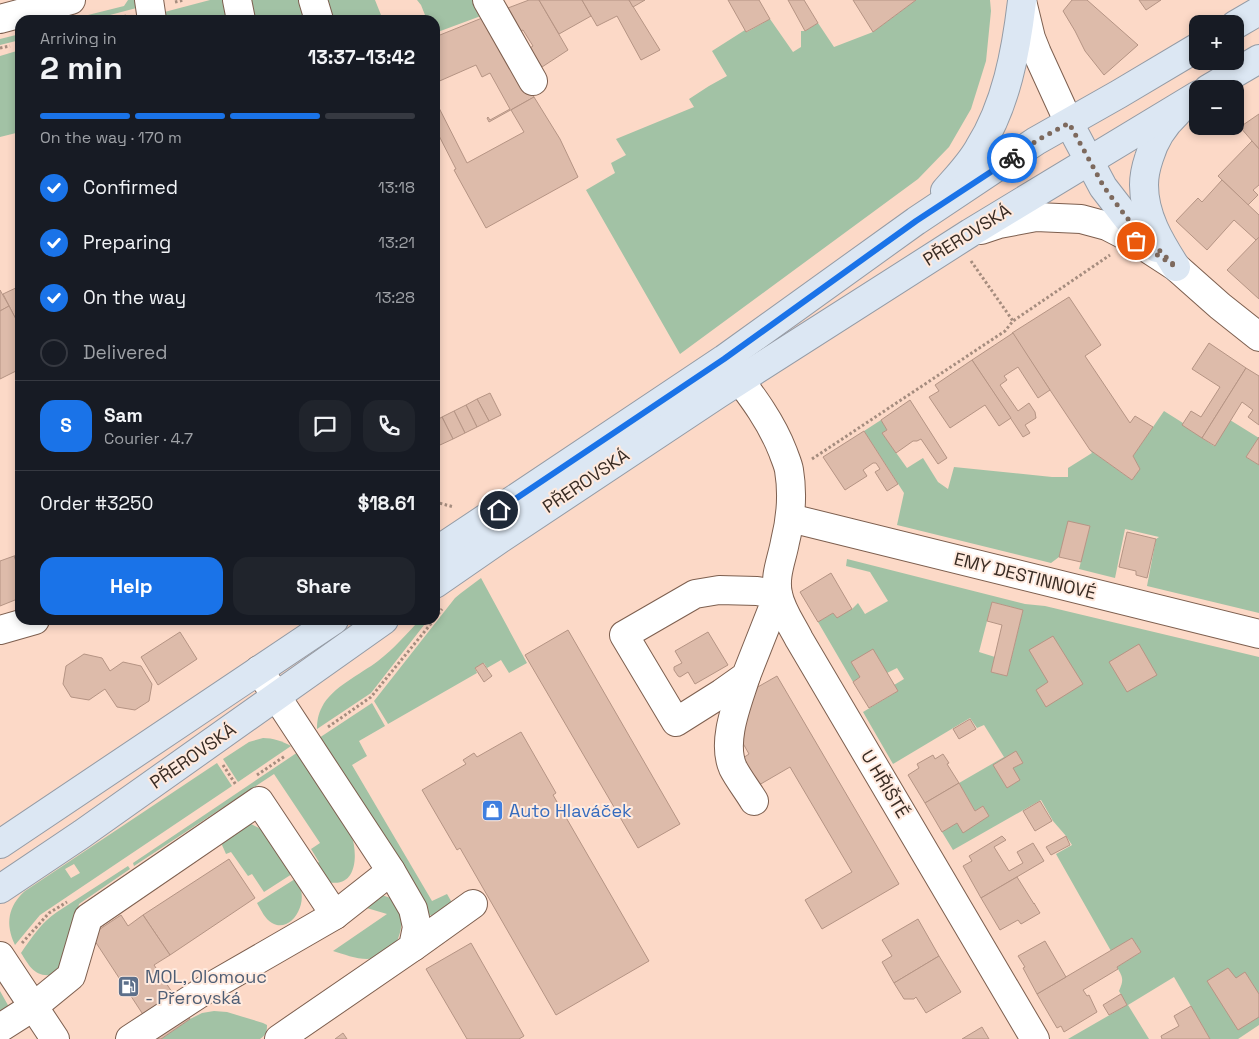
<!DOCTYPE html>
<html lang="en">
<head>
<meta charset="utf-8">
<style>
	body { margin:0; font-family:"Space Grotesk",sans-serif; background:#20242c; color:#f1f3f6; height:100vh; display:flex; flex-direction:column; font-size:19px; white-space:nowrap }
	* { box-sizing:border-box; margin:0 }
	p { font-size:16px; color:#9ea1a6 }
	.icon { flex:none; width:28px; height:28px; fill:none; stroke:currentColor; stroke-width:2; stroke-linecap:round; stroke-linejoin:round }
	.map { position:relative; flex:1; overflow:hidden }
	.panel { position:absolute; left:15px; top:15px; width:425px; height:610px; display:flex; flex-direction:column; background:#171b24; border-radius:15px; box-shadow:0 2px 8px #0003 }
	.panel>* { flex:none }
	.tools { position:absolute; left:1189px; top:15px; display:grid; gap:10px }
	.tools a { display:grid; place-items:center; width:55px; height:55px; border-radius:10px; background:#171b24; box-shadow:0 2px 8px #0003; font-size:25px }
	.pin { position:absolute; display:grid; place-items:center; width:42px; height:42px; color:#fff; margin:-21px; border:2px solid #fff; border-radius:50%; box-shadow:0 1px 5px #0007 }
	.courier { position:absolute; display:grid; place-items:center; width:50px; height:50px; margin:-25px; border:4px solid #1a73e8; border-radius:50%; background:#fff; color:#222; box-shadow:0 1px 6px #0007 }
	.summary em { font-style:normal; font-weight:600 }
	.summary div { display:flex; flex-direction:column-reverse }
	.summary { display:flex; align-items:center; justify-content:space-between; height:85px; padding:0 25px }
	h1 { font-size:32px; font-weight:600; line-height:38px }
	.bar { display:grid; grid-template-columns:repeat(4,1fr); gap:8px 5px; align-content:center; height:60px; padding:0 25px }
	.bar i { height:6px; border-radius:4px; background:#363941 }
	.bar .current { background:#1a73e8 }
	.bar p { grid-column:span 4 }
	.line { display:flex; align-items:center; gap:12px; padding:0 25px; border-top:1px solid #363941 }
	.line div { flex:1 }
	.round { display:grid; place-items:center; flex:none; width:52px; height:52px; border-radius:15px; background:#20242c }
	ol { padding:0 25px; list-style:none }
	li { display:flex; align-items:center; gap:15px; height:55px }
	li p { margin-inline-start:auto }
	li .icon { padding:5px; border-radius:50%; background:#1a73e8; color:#fff; stroke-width:4 }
	li:last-child { color:#9ea1a6 }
	li i { width:28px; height:28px; border:2px solid #363941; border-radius:50% }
	.primary-button { display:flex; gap:10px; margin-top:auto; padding:10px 25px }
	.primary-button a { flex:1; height:58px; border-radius:15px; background:#1a73e8; color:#fff; font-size:20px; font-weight:600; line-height:58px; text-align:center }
	.primary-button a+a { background:#20242c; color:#f1f3f6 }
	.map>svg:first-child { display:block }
	.green { fill:#a2c2a5; fill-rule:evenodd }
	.building { fill:#dba; stroke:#b59484 }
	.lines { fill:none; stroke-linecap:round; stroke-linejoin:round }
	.minor-casing { stroke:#7d5f4f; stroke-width:30 }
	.major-casing { stroke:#949ba5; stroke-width:30 }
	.path { stroke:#a58c7e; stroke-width:3; stroke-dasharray:2.5 2.5; stroke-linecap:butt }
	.minor { stroke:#fff; stroke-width:28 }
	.major { stroke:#dce7f3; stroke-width:28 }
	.done { stroke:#7d695d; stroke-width:5; stroke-dasharray:0 9 }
	.route { stroke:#1a73e8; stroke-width:6 }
	.labels { text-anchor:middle; stroke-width:4; stroke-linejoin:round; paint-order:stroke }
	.street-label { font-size:18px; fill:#392c24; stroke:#ffeade }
	.shop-label { font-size:18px; fill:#366cbe; stroke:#ffeade; text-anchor:start }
	.service-label { font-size:18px; fill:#4e5e75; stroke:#ffeade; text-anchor:start }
</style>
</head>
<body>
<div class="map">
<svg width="1259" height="1039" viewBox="0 0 1259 1039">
	<rect width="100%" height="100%" fill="#fcd9c7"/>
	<g class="green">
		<polygon points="128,0 142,0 144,6 91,20 84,20 84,16 124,6"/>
		<polygon points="210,0 232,0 236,20 158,20 157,14"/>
		<polygon points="241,0 308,0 315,20 246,20"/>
		<polygon points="318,0 375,0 383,20 324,20"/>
		<polygon points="417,0 483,0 489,13 435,33 435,20 427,20 421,5"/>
		<polygon points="916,0 990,0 991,11 986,61 971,109 949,147 918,179 680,354 586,190 615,173 611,163 626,155 616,139 694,107 689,99 709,86 727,76 712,51 745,30 747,32 770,19 793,52 801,47 801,31 805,31 818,23 834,47 873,32"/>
		<polygon points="20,34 20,40 0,45 0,39"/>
		<polygon points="20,50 20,132 0,137 0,56"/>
		<polygon points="1164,411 1183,423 1183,425 1214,446 1230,420 1259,438 1246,457 1259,465 1259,613 1147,586 1156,539 1159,537 1125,529 1115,578 1079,569 1090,526 1068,522 1059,557 1051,563 897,525 904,493 864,431 881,420 887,430 882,433 907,468 923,458 938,482 948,489 954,467 1052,477 1068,477 1068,468 1092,453 1090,450 1132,480 1140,469 1133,456"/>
		<path d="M 847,559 L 1025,604 L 1045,606 L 1259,657 L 1259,1025 L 1238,1039 L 1210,1039 L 1174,977 L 1128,1005 L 1149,1039 L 1068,1039 L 1127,1005 L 1119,991 C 1124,979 1123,978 1117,967 L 1141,952 L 1132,938 L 1111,951 L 1056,854 L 1072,845 L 1066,836 L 1053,821 L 1041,800 L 953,850 L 942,832 L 957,823 L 963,832 L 989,816 L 983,806 L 975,811 L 959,783 L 1004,757 L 984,725 L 977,728 L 970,718 L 893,764 L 863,712 L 898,691 L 894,685 L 904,679 L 897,668 L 887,673 L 860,677 L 853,682 L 818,622 L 833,613 L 837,617 L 852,609 L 858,603 L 865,614 L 888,601 L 870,572 L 846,566 ZM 992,602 L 1023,610 L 1007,676 L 991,672 L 995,657 L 979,652 Z"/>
		<polygon points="481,578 527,663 509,673 501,660 487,668 484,663 475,668 477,673 388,724 374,701 455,598 461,593"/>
		<path d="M 420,620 L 428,620 L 371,693 L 317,729 C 317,722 318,714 322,707 C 332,687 361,674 378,661 C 394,649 406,634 420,620 Z"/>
		<polygon points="372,703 385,726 359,741 367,756 352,765 432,901 447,894 451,901 451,904 437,917 432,916 427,914 319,738"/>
		<path d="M 263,738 C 273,738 282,741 291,746 L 238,782 L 223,759 L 249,742 Z"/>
		<path d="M 298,752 L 351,834 C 358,852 358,889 328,882 L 314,866 L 319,862 L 311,849 L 320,843 L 274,774 L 134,866 L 133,863 Z"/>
		<path d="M 217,763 L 232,786 L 40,915 L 15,945 C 5,924 8,906 25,891 ZM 74,864 L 80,873 L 71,878 L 65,869 Z"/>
		<polygon points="245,824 251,824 261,829 292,874 264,892 252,874 248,876 231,852 226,854 222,845 224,838"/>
		<path d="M 128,866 L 130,869 L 79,904 L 67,962 L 51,975 C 34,977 29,965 21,953 C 32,937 41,923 57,912 Z"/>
		<path d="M 295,879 C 313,898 292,935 272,923 C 265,919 261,910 257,903 Z"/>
		<path d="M 380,895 C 386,896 393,898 397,903 C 405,915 402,938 392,948 C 388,953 373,959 367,959 C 356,959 343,954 333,951 L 387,914 L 360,906 Z"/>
		<polygon points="0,991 9,1007 0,1014"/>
		<path d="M 214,1011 L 227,1012 L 263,1023 L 267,1025 C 267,1032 266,1035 260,1039 L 161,1039 L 190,1019 L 202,1013 Z"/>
	</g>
	<g class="building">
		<polygon points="529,0 539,0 568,50 542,67 530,48 533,46 523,30 512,35 500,11"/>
		<polygon points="539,0 582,0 591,16 559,34"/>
		<polygon points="582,0 629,0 660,50 641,60 617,16 597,26"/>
		<polygon points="629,0 645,0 633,7"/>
		<polygon points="728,0 759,0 770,19 746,32"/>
		<polygon points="788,0 804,0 818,23 805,31"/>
		<polygon points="853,0 916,0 873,32"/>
		<polygon points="1072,0 1087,0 1138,45 1104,75 1085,51 1075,31 1063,11"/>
		<polygon points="1139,0 1161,0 1146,10"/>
		<polygon points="487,16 499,40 534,97 489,122 487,118 488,117 490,120 510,109 490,73 482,77 476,65 435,83 435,37"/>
		<polygon points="534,97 560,139 578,177 486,228 454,170 456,169 435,128 435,100 467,163 524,132 511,110"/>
		<polygon points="1259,114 1259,149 1240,127"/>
		<polygon points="1252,141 1259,149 1259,185 1253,190 1258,195 1248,205 1218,176"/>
		<polygon points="1222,180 1259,215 1259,237 1256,240 1234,220 1207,250 1176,221 1198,198 1202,202"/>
		<polygon points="1259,237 1259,299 1227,270"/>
		<polygon points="20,286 20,327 3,294"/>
		<polygon points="0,290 9,306 0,311"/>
		<polygon points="1069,297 1101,345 1085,356 1130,423 1135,416 1153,427 1133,456 1140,469 1132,480 1090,450 1012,333"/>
		<polygon points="9,306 20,327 20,369 0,379 0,311"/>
		<polygon points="1013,333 1050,390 1038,398 1018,367 1004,376 1007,380 1000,385 1018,411 1029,403 1035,412 1036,418 1025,425 1030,433 1023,437 972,360"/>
		<polygon points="1209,343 1246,368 1202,438 1182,425 1191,411 1201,417 1220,387 1192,369"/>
		<polygon points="972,360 1011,418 999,426 985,405 950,428 929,397 939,391 935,385"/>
		<polygon points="1246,368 1259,376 1259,425 1248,417 1253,410 1242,402 1215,446 1202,438"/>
		<polygon points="490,393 501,415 489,421 477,399"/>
		<polygon points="477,399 489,421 477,427 466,405"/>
		<polygon points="910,400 947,458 938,464 921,439 917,441 913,441 896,453 882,433 887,430 881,420"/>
		<polygon points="466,405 477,427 465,433 454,411"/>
		<polygon points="454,411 465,433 453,439 442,417"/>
		<polygon points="442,417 453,439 440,445 435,435 435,421"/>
		<polygon points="864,431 898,484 887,491 875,472 880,469 876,463 873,463 863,470 867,476 845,490 823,457"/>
		<polygon points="1259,437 1259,465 1246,457"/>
		<polygon points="1068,521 1090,526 1081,562 1059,557"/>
		<polygon points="1127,532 1156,539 1147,578 1136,575 1136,571 1119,567"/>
		<polygon points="20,554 20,572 14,556"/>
		<polygon points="14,556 20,572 20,598 0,606 0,561"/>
		<polygon points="831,573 852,609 837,618 833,613 818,622 800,592"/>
		<polygon points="992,602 1023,610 1007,676 991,672 1002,625 987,621"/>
		<polygon points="568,630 680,824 638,848 525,655"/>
		<polygon points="180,632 197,659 158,685 141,657"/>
		<polygon points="708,632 728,665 695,684 688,672 680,677 678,676 674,670 674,667 682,663 675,651"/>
		<polygon points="1053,636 1083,684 1046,707 1036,690 1048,682 1029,650"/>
		<polygon points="1139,644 1157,675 1127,692 1109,662"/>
		<polygon points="873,649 898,691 869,708 853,682 860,677 851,662"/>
		<polygon points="84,654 102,658 110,671 123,662 141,666 152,684 149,701 135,710 117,707 105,689 89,700 71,697 63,684 66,666"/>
		<polygon points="483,663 492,676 484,682 475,668"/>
		<polygon points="777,676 899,884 822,929 805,900 852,872 790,767 759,785 743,758 749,754 736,731 749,692"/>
		<polygon points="970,719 976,729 959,739 953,729"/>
		<polygon points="521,732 556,793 553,795 649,961 556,1015 460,848 457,850 422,790 466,764 463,760 474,753 477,757"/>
		<polygon points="1016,751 1023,763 1013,768 1020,780 1007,788 993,765"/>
		<polygon points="943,754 949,763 947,764 959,783 925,803 908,775 919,768 917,764 933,755 935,759"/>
		<polygon points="959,783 975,811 983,806 989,816 963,833 957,823 942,832 925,803"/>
		<polygon points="1040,801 1052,821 1035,831 1023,811"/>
		<polygon points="1002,836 1006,840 994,847 1009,871 1023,863 1017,852 1033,843 1044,861 981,898 963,866 972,861 969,856"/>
		<polygon points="1066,836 1070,845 1051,855 1046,847"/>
		<polygon points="229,859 255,898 170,955 143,915"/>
		<polygon points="1017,877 1034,904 1034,903 1040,913 1021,924 1018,920 1000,930 981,898"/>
		<polygon points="121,915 128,926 143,915 170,955 154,965 190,1019 161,1039 159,1039 91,935"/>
		<polygon points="918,919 939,956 894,983 882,962 892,956 882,940"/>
		<polygon points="1132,938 1141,952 1117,967 1118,969 1083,990 1087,996 1089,995 1097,1012 1064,1032 1061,1026 1057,1028 1037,994"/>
		<polygon points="1045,941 1066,977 1037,994 1023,968 1025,967 1018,956"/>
		<polygon points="471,943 524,1036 519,1039 467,1039 426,969"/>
		<polygon points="939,956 961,992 926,1013 916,997 914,999 904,999 894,983"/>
		<polygon points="1228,968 1236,978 1245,972 1259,994 1259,1017 1238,1030 1207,981"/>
		<polygon points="1121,994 1127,1005 1109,1015 1103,1005"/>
		<polygon points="1191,1006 1210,1039 1162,1039 1161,1036 1179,1026 1174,1016"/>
		<polygon points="982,1027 989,1039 962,1039"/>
		<polygon points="343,1033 347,1039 335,1039"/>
	</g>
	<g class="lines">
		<defs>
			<g id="minor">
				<polyline points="149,0 152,20"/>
				<polyline points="237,0 241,20"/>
				<polyline points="313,0 319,20"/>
				<polyline points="487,0 533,81"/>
				<polyline points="1022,1 1031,38 1037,53 1069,123"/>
				<polyline points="0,19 71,0"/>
				<polyline points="981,230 999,224 1036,217 1081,219 1107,226 1136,241 1176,267 1220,306 1259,337"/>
				<path d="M 726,362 C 747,390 770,418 783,452 C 785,458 788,464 789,470 C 793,494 791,518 785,542 C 782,559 774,576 778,594 C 781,610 792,625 799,639 L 1035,1039"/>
				<polyline points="790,518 1259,634"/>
				<polygon points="719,590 757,591 778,595 746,676 722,693 676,722 624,635 695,594"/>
				<polyline points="0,630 35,620"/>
				<polyline points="259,670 391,871 413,909 417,927 413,947 279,1039"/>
				<path d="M 746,676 C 738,702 721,741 733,768 C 738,778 748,791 754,801"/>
				<polyline points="413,947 473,904"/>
				<polyline points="0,956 55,1039"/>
				<polyline points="0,1028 33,1007 71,976 88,918 259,801 335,915"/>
				<polyline points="130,1039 205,990 335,915 391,871"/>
			</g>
			<g id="major">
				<polyline points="1235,25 1259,11"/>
				<polyline points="1208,89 1259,59"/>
				<polyline points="1069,123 1103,187 1127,218 1157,248"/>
				<path d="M 945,191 C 957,177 970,164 979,148 C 1006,105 1016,52 1022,1"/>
				<path d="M 1176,267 C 1160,242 1144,216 1144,185 C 1144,176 1146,167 1149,158 C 1154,141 1164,125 1177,113"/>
				<polyline points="435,552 724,359 916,221 1036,141 1119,94 1198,47"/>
				<polyline points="435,584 500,539 718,394 970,233 1198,95"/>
				<polyline points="0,844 334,620"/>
				<polyline points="0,889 82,834 384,620"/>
			</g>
		</defs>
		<use href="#minor" class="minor-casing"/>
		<use href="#major" class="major-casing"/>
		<g class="path">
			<polyline points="175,2 184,0"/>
			<polyline points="110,20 126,16"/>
			<polyline points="0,48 10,46"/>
			<polyline points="971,261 1013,321"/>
			<polyline points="812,459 1005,331 1013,321 1110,255"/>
			<polyline points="435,502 454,507"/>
			<polyline points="435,618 442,609"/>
			<polyline points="328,727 371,697 434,620"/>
			<polyline points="223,765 236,785"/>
			<polyline points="257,775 285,756"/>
			<polyline points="22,943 49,913 67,902"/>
		</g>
		<use href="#minor" class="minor"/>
		<use href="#major" class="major"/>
	</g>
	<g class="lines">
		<polyline class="done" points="1012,158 1036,141 1069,123 1104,187 1127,218 1176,267 1136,241"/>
		<polyline class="route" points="499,510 724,359 916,221 1012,158"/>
	</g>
	<defs>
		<symbol id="shop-square" viewBox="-11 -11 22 22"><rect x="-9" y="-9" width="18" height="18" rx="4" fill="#3f7fe0" stroke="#ffeade"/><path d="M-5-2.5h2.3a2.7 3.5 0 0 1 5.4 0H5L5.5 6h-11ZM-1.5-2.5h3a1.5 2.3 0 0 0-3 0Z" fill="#fff"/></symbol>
		<symbol id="fuel-square" viewBox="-11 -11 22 22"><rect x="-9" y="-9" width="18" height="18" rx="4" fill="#5c6f8a" stroke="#ffeade"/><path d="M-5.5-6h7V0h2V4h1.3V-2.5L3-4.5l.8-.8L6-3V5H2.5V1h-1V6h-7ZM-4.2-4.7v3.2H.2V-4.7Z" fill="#fff"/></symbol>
	</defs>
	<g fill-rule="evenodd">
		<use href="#shop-square" x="480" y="798" width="25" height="25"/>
		<use href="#fuel-square" x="116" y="974" width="25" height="25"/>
	</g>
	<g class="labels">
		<g class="street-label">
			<text transform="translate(967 235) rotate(-32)" y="6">PŘEROVSKÁ</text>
			<text transform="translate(586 481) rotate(-34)" y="6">PŘEROVSKÁ</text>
			<text transform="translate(1025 576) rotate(14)" y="6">EMY DESTINNOVÉ</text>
			<text transform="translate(193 756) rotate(-35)" y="6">PŘEROVSKÁ</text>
			<text transform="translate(885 784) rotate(59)" y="6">U HŘIŠTĚ</text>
		</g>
		<g class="shop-label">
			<text x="509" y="817">Auto Hlaváček</text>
		</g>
		<g class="service-label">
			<text x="145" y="983">MOL, Olomouc<tspan x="145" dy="21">- Přerovská</tspan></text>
		</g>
	</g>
</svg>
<div class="tools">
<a>+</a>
<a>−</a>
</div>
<div class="pin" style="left:1136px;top:241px;background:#ea580c"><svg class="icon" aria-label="bag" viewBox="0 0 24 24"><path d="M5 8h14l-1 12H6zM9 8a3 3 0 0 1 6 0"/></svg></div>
<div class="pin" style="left:499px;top:510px;background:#1f2937"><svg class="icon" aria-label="home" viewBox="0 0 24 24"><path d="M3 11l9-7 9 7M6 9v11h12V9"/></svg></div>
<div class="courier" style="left:1012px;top:158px"><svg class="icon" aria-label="bike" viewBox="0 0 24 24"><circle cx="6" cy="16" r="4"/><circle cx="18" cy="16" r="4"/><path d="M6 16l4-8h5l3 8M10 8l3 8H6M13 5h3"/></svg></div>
<section class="panel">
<div class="summary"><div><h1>2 min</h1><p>Arriving in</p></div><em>13:37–13:42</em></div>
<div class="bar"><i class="current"></i><i class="current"></i><i class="current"></i><i></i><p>On the way · 170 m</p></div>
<ol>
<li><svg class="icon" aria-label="check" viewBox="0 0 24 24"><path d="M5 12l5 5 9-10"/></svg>Confirmed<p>13:18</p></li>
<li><svg class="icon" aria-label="check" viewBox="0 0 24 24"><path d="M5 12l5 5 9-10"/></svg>Preparing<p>13:21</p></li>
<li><svg class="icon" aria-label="check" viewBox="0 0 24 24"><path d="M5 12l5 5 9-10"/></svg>On the way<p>13:28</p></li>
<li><i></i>Delivered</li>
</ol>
<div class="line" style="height:90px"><b class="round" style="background:#1a73e8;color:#fff">S</b><div><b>Sam</b><p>Courier · 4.7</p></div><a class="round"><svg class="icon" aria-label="chat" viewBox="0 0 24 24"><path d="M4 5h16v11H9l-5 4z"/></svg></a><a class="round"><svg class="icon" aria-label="phone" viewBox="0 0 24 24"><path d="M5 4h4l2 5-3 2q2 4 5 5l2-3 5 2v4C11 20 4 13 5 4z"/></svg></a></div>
<div class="line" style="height:65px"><div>Order #3250</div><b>$18.61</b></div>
<div class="primary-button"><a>Help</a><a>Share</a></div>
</section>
</div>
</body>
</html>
